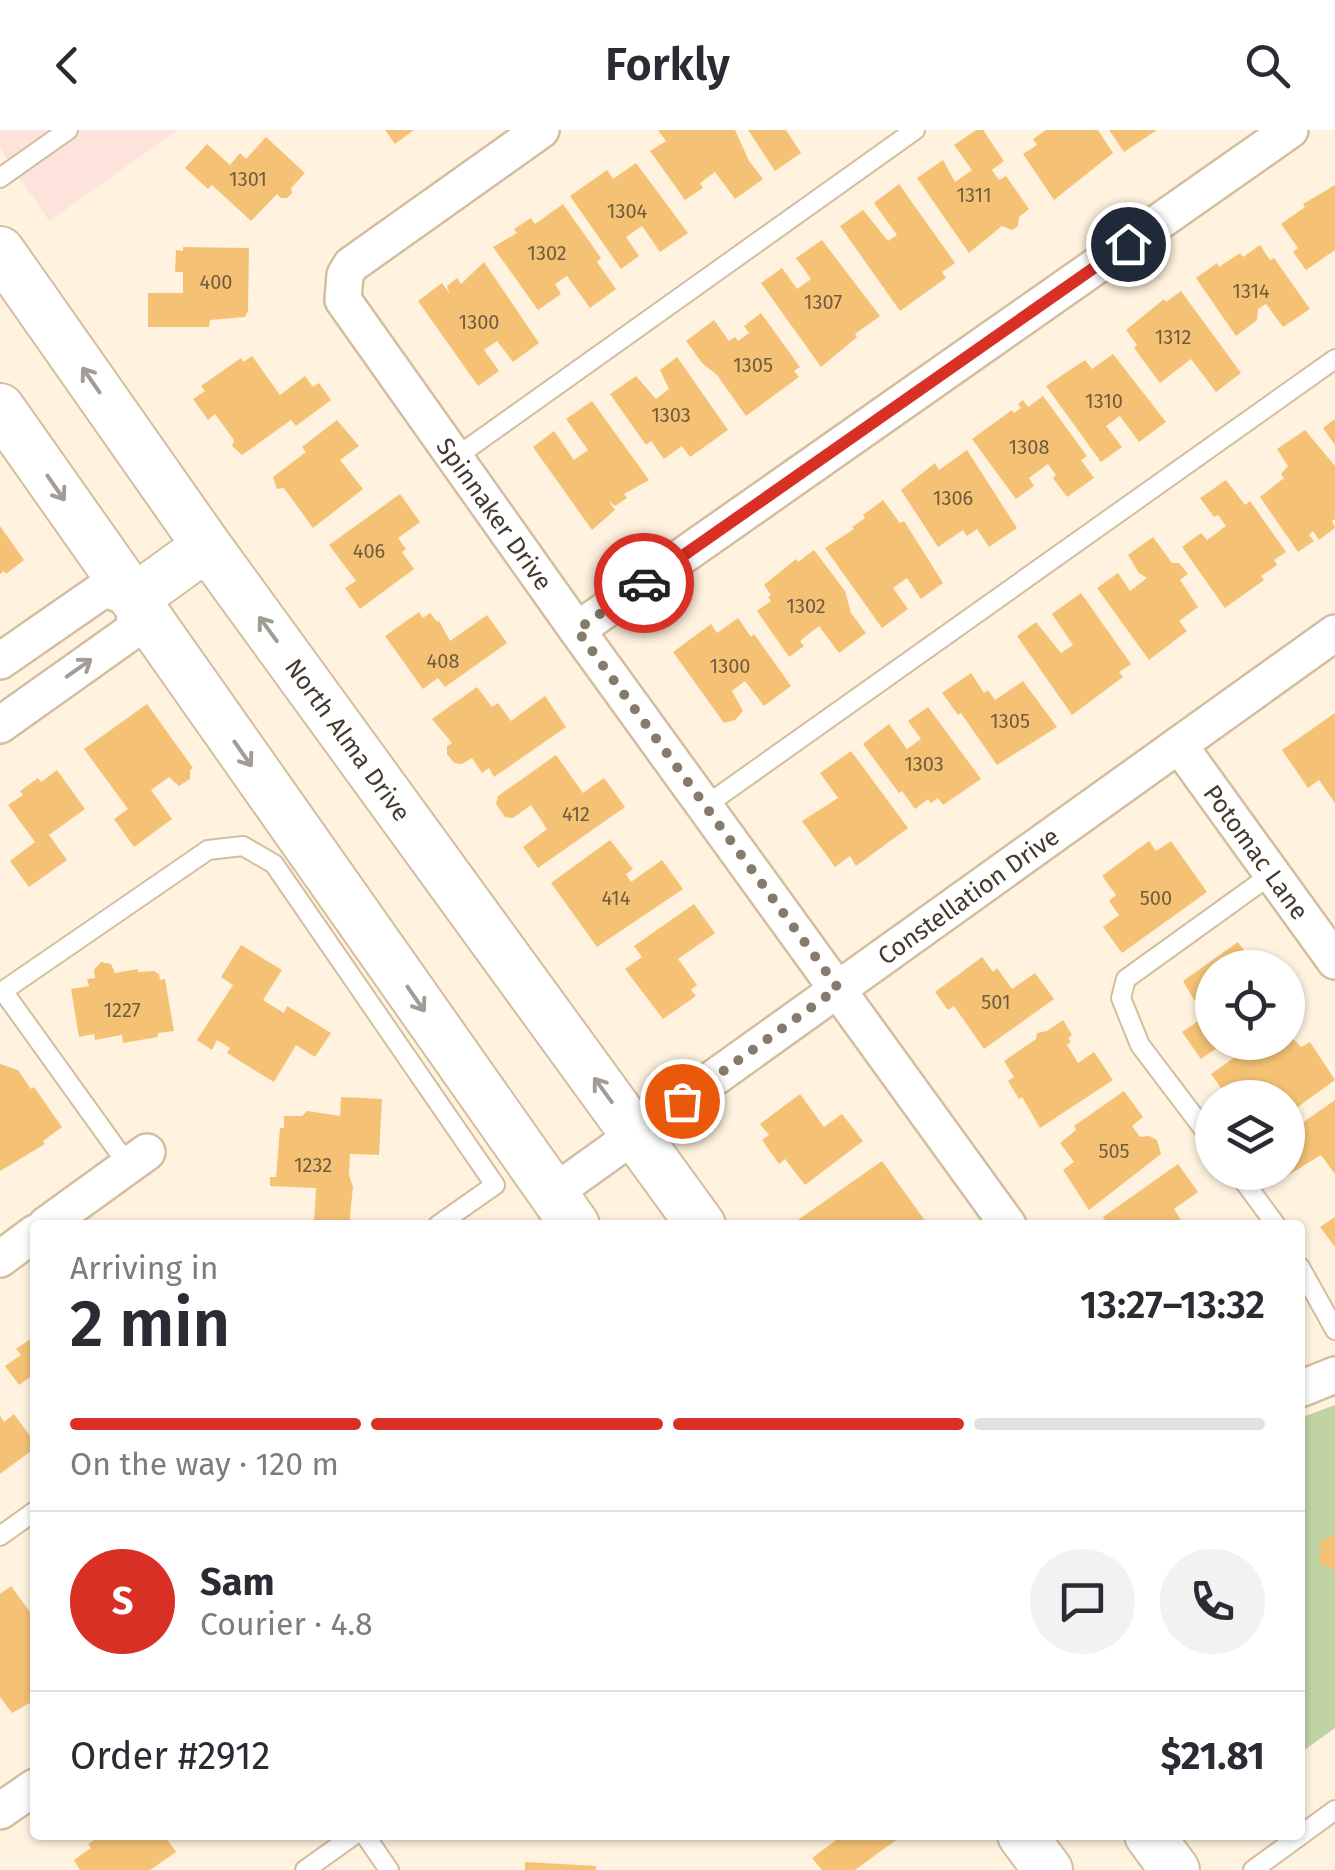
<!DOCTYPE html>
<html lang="en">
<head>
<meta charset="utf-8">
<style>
	body { margin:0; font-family:"Fira Sans",sans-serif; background:#f2f2f3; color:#2b2b33; height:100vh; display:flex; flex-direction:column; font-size:38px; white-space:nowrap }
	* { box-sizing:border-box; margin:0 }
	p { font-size:32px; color:#7c7c81 }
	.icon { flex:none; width:55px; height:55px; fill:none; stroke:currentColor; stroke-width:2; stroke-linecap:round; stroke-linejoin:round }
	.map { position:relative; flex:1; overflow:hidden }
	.details { position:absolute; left:30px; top:1090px; width:1275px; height:620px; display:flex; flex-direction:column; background:#fff; border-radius:10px; box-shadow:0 2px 8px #0004 }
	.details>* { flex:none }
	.controls { position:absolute; left:1195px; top:820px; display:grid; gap:20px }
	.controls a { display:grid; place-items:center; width:110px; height:110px; border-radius:50%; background:#fff; box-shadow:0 2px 8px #0004; font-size:50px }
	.pin { position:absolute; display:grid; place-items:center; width:85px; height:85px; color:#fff; margin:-42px; border:5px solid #fff; border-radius:50%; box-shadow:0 2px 10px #0007 }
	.courier { position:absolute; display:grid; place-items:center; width:100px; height:100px; margin:-50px; border:8px solid #d93025; border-radius:50%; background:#fff; color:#222; box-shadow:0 2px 12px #0007 }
	.headline em { font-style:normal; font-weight:600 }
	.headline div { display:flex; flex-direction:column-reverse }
	.headline { display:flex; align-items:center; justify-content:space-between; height:170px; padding:0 40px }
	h1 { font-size:65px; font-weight:600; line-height:75px }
	.bar { display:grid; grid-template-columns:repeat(4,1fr); gap:15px 10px; align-content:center; height:120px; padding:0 40px }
	.bar i { height:12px; border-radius:8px; background:#e1e1e2 }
	.bar .on { background:#d93025 }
	.bar p { grid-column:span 4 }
	.line { display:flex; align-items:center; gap:25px; padding:0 40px; border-top:2px solid #e1e1e2 }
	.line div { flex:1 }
	.round { display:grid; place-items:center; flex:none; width:105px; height:105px; border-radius:52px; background:#f2f2f3 }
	header { display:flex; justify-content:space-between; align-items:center; height:130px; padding:0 40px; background:#fff; font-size:45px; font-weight:600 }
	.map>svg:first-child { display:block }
	.commercial { fill:#fde3dc }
	.green { fill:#c0d3a3 }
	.building { fill:#f5c275 }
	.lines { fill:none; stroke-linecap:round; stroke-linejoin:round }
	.service-casing { stroke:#d3be9f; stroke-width:22 }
	.minor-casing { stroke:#d3be9f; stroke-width:40 }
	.secondary-casing { stroke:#d3be9f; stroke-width:52 }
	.service { stroke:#fff; stroke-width:18 }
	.minor { stroke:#fff; stroke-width:35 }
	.secondary { stroke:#fff; stroke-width:48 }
	.oneway { stroke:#a19c96 }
	.done { stroke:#857a6b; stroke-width:10; stroke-dasharray:0 18 }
	.route { stroke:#d93025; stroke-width:12 }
	.labels { text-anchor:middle; stroke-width:10; stroke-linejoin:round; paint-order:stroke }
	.number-label { font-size:20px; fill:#705c3f }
	.street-label { font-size:25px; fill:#433a2d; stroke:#fff }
</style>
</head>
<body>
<header><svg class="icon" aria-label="back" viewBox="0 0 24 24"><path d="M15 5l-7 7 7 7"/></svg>Forkly<svg class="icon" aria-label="search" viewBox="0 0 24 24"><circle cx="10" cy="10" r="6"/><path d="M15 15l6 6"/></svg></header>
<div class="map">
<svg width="1335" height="1740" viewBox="0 0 1335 1740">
	<rect width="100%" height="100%" fill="#fff2df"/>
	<polygon class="commercial" points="0,0 178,0 49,91 0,18"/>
	<polygon class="green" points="1335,1275 1335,1598 1300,1623 1300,1288"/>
	<g class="building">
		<polygon points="385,0 414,0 395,14"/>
		<polygon points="658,0 735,0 749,31 763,49 735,69 715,42 700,53 703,58 685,70 650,21 666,11"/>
		<polygon points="748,0 786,0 801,23 775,41"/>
		<polygon points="976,0 983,0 1004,31 992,40 999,50 1006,46 1029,79 1019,87 1018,96 1012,100 1002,96 969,123 917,48 943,30 955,52 972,40 954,15"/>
		<polygon points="1046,0 1098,0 1113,23 1054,70 1023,24 1037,15 1033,9"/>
		<polygon points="1109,0 1157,0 1124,22"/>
		<polygon points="266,7 305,43 291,58 292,63 287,68 281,68 277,64 251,91 212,55 208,59 185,38 207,14 230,35 240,23 246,29"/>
		<polygon points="636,33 688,103 660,122 642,96 626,107 639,126 621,139 570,66 607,40 613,49"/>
		<polygon points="899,54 955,133 942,142 946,148 900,181 840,96 863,80 888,111 897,105 874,73"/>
		<polygon points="1335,55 1335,120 1306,140 1293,122 1298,118 1281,94 1305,77 1303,74"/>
		<polygon points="563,74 601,128 597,132 616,159 590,178 567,146 555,154 561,164 538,180 493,117 517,103 514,99 531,88 535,94"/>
		<polygon points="822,110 880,186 855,204 857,207 821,237 761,153 782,138 797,159 811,149 796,128"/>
		<polygon points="1260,115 1270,130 1274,128 1310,179 1283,197 1266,174 1258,179 1257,190 1236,206 1196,148 1217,133 1219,137 1240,123 1243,127"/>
		<polygon points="183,117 249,118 248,181 245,187 210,190 209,197 148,197 148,163 183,163 183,142 175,142 176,120 183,121"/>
		<polygon points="484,132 539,213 513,232 497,211 484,220 499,241 478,256 418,171 442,153 450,164 447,156 457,148 461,154"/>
		<polygon points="1181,161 1241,243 1216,262 1191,229 1160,253 1134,218 1137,215 1126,200 1164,169 1166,172"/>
		<polygon points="761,183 800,237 794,241 799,247 746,286 717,245 702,233 686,211 714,190 729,211 735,207 738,211 749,203 744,196"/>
		<polygon points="1113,224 1166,292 1139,312 1120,286 1106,296 1122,317 1101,332 1046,256 1085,230 1092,239"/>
		<polygon points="252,226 280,265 305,246 313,257 319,253 331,270 296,296 291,290 242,325 232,316 234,310 215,284 208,290 193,269 205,261 201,256 241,228 243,232"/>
		<polygon points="677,227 728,300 690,327 682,316 664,329 651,311 646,315 610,264 636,246 656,269 669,259 660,240"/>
		<polygon points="1043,266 1087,326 1081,330 1094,348 1067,367 1053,348 1056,345 1048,334 1029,348 1034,356 1016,369 972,309 1012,280 1014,283 1021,278 1018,274 1023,270 1028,277"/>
		<polygon points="592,271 649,350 624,364 627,368 615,376 609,371 615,380 592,400 533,317 554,301 574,330 588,320 566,289"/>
		<polygon points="1335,289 1335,315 1323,298"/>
		<polygon points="337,290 359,316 340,330 363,359 313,398 284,358 277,359 273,347 306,322 302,317"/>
		<polygon points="1305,300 1335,336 1335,389 1332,391 1335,398 1319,410 1313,401 1309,405 1314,411 1298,422 1260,367 1284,348 1281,344 1288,336 1277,319"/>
		<polygon points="967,320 1017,398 989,417 977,399 967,406 963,400 938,417 901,360 935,333 939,340"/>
		<polygon points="1226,350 1245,375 1250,371 1286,422 1274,430 1277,435 1261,446 1264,450 1225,478 1182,417 1201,403 1207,410 1226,396 1218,385 1214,387 1200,368"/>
		<polygon points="400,364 420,392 398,408 406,419 402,422 414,439 360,479 345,458 356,451 329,415"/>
		<polygon points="883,370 900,393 904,391 943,453 921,469 907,448 893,458 908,479 882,498 825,418 854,399 852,397 865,388 863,385"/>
		<polygon points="0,396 24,430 6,444 4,441 0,444"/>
		<polygon points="1153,407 1172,433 1179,433 1188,444 1180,450 1198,477 1179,491 1187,501 1149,530 1097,458 1118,443 1130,461 1147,448 1139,443 1128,425"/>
		<polygon points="814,420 845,461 851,483 866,503 839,523 819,496 800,511 804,516 789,527 757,481 771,471 768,467 771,465 764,455 796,429 798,432"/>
		<polygon points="1081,463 1131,534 1119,542 1123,547 1072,585 1017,506 1036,492 1061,523 1073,515 1052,484"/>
		<polygon points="419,482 423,488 430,483 437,492 439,491 450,511 487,485 507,513 445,557 438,548 423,559 385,506"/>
		<polygon points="738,488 751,507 754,504 791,556 764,576 745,551 732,561 743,581 735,590 724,593 673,522 711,494 717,503"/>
		<polygon points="971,543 984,563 988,560 995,570 1023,551 1057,597 997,635 961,583 958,585 942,563"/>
		<polygon points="477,557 492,577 498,573 511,591 545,566 566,597 494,647 489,638 482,643 472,628 462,634 454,633 447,624 447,616 452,613 432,589"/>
		<polygon points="147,574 193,638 190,640 190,649 179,656 169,647 151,660 172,689 134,717 114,689 128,679 84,619"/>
		<polygon points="928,577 981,649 943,675 938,668 931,673 928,669 915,679 902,661 899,663 863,614 889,594 907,619 921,609 908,591"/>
		<polygon points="1335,583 1335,673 1319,650 1308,658 1282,620"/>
		<polygon points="851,621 908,698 856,736 850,726 835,737 802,691 838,668 820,643"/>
		<polygon points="556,625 583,663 604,648 625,677 538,738 523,717 547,699 531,675 513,688 505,687 496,674 498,666"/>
		<polygon points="57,640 85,679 49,705 67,730 29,757 10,731 35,712 8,675 23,665 20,661 38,648 41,652"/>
		<polygon points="610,710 633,739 626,744 631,752 662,730 683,759 597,817 551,753"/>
		<polygon points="1149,711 1156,721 1171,711 1207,762 1122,823 1103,797 1119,785 1109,771 1116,765 1102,746"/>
		<polygon points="694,774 715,803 678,829 697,855 691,860 696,866 663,889 625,839 642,827 634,816"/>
		<polygon points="1238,812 1249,827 1253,824 1263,838 1212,838 1212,912 1225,912 1201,929 1182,902 1204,887 1183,851"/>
		<polygon points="241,815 282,840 263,870 284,883 287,876 331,903 315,927 296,915 274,952 227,923 230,918 217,910 212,920 197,910 233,855 221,847"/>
		<polygon points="982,827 993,842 997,838 1012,859 1035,843 1054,869 984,919 954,876 948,880 935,862"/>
		<polygon points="101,832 111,834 115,843 138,839 138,842 154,841 159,844 160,850 165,849 174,901 158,903 158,907 123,913 122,905 95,910 94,904 79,907 71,859 89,856 87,849 95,848 94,840"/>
		<polygon points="1063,890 1072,905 1068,908 1071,912 1067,915 1078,933 1094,922 1113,950 1040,998 1022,967 1019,969 1008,951 1014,947 1004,931 1036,909 1037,903 1047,901"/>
		<polygon points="1288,904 1301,917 1310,912 1335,950 1288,984 1288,968 1262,968 1266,965 1257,952 1235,968 1228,968 1211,944 1256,912 1288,912"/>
		<polygon points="0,934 18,940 31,959 34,957 62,997 43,1011 45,1014 0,1041"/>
		<polygon points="1124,961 1143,987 1132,996 1140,1007 1149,1006 1157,1010 1161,1024 1089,1080 1063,1040 1074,1032 1060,1013 1076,1000 1074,996"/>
		<polygon points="800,964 824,997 842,984 863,1011 805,1055 785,1029 779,1034 762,1010 769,1005 760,994"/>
		<polygon points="341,967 382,969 379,1025 350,1024 349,1045 353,1057 349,1095 314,1093 316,1058 270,1056 270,1047 276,1047 280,998 284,998 284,986 302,986 307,981 340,986"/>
		<polygon points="1335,970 1335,1044 1321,1025 1285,1047 1281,1042 1288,1042 1288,1003"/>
		<polygon points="882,1031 926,1092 922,1095 797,1095 795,1092"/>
		<polygon points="1178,1034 1198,1062 1174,1079 1184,1095 1109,1095 1103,1087"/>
		<polygon points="1335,1087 1335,1117 1320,1097"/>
		<polygon points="35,1206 35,1248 33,1245 19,1255 5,1236 21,1225 16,1219"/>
		<polygon points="14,1284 35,1313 35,1318 0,1344 0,1286 4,1292"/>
		<polygon points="1335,1404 1335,1441 1320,1433 1320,1412"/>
		<polygon points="11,1456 35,1489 35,1570 12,1583 0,1567 0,1464"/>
		<polygon points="102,1705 164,1705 176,1722 150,1740 80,1740 74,1730 91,1718 88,1714"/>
		<polygon points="837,1705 903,1705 855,1740 822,1740 812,1728 839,1708"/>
		<polygon points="525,1732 596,1736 596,1740 525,1740"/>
	</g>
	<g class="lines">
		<defs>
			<g id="service">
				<polyline points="0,48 68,0"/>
				<polyline points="456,327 915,0"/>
				<polyline points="705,676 1335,229"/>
				<polyline points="3,861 128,1035"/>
				<polyline points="0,863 208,720 243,716 274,734 495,1055 438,1095"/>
				<polyline points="1212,1010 1140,915 1121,868 1126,849 1272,744"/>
				<polyline points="1237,1042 1276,1095"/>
				<polyline points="1300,1137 1335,1200"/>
				<polyline points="0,1406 35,1381"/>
				<polyline points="365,1705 389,1740"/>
				<polyline points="305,1740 354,1705"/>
				<polyline points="1253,1740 1335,1680"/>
			</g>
			<g id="minor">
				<path id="s1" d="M 541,0 L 351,135 L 345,145 L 343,170 L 577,500 L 1008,1095"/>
				<polyline points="577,500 1290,0"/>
				<polyline points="0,531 104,459 134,469 135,499 0,595"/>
				<path id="s2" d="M 1179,615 L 1335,831"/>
				<path id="s3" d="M 552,1064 L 1335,503"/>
				<polyline points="46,1095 147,1022"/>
				<polyline points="0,1129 35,1103"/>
				<polyline points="1300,1259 1335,1245"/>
				<polyline points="0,1681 35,1657"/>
			</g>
			<g id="secondary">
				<path id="s4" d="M 0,121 L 207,416 L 701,1095"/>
				<polyline points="0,278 575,1095"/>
				<polyline points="134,469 207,416"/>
				<polyline points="1022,1705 1048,1740"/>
				<polyline points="1149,1705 1175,1740"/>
			</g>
		</defs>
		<use href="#service" class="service-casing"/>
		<use href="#minor" class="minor-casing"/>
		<use href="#secondary" class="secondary-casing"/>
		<use href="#service" class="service"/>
		<use href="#minor" class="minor"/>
		<use href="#secondary" class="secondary"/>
	</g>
	<defs><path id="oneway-shaft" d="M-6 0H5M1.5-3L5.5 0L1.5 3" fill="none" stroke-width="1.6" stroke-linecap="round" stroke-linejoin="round" transform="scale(2.5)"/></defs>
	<g class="oneway">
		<use href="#oneway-shaft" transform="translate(91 250) rotate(-125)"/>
		<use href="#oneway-shaft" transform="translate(56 358) rotate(55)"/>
		<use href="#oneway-shaft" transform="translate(268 499) rotate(-126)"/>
		<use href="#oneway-shaft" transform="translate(79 538) rotate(-35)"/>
		<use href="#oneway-shaft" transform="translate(243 624) rotate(55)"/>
		<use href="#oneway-shaft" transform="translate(416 869) rotate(55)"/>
		<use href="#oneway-shaft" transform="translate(603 960) rotate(-126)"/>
	</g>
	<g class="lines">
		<polyline class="done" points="644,453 577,500 838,858 682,971"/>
		<polyline class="route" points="644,453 1128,114"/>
	</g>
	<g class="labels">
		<g class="number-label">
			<text x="248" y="56">1301</text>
			<text x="974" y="72">1311</text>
			<text x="627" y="88">1304</text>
			<text x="547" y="130">1302</text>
			<text x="216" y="159">400</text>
			<text x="1251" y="168">1314</text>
			<text x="823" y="179">1307</text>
			<text x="479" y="199">1300</text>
			<text x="1173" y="214">1312</text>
			<text x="753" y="242">1305</text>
			<text x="1104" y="278">1310</text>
			<text x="671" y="292">1303</text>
			<text x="1029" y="324">1308</text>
			<text x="953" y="375">1306</text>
			<text x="369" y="428">406</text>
			<text x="806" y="483">1302</text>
			<text x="443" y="538">408</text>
			<text x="730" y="543">1300</text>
			<text x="1010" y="598">1305</text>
			<text x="924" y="641">1303</text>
			<text x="576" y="691">412</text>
			<text x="616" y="775">414</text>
			<text x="1156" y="775">500</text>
			<text x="996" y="879">501</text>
			<text x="122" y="887">1227</text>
			<text x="1114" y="1028">505</text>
			<text x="313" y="1042">1232</text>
		</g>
		<g class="street-label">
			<text dy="9" stroke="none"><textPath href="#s1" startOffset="532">Spinnaker Drive</textPath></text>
			<text dy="9" stroke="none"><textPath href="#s4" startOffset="600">North Alma Drive</textPath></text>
			<text dy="9" stroke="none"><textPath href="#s2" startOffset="132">Potomac Lane</textPath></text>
			<text dy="9" stroke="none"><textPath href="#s3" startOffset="512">Constellation Drive</textPath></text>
		</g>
	</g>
</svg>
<div class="controls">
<a><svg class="icon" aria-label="locate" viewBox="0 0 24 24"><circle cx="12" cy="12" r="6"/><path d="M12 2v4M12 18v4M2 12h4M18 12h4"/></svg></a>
<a><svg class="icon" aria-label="layers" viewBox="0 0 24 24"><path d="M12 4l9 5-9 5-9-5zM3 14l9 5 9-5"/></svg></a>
</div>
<div class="pin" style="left:682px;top:971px;background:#ea580c"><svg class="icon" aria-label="bag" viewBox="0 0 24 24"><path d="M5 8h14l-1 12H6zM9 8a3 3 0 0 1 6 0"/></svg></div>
<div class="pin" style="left:1128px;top:114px;background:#1f2937"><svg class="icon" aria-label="home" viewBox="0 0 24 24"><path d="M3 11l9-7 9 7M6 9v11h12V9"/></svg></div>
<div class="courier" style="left:644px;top:453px"><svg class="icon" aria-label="car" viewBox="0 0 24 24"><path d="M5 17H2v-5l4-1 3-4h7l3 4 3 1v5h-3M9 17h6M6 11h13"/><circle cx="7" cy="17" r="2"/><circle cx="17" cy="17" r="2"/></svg></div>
<section class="details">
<div class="headline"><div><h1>2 min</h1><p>Arriving in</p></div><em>13:27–13:32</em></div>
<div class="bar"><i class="on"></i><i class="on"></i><i class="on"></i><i></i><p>On the way · 120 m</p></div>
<div class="line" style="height:180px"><b class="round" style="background:#d93025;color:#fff">S</b><div><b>Sam</b><p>Courier · 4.8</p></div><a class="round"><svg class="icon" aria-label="chat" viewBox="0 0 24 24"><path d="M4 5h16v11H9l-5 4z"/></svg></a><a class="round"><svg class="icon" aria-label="phone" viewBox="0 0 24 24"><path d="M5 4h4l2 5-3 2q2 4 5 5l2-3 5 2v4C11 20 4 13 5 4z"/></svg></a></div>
<div class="line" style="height:130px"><div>Order #2912</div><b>$21.81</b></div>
</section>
</div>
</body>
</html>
